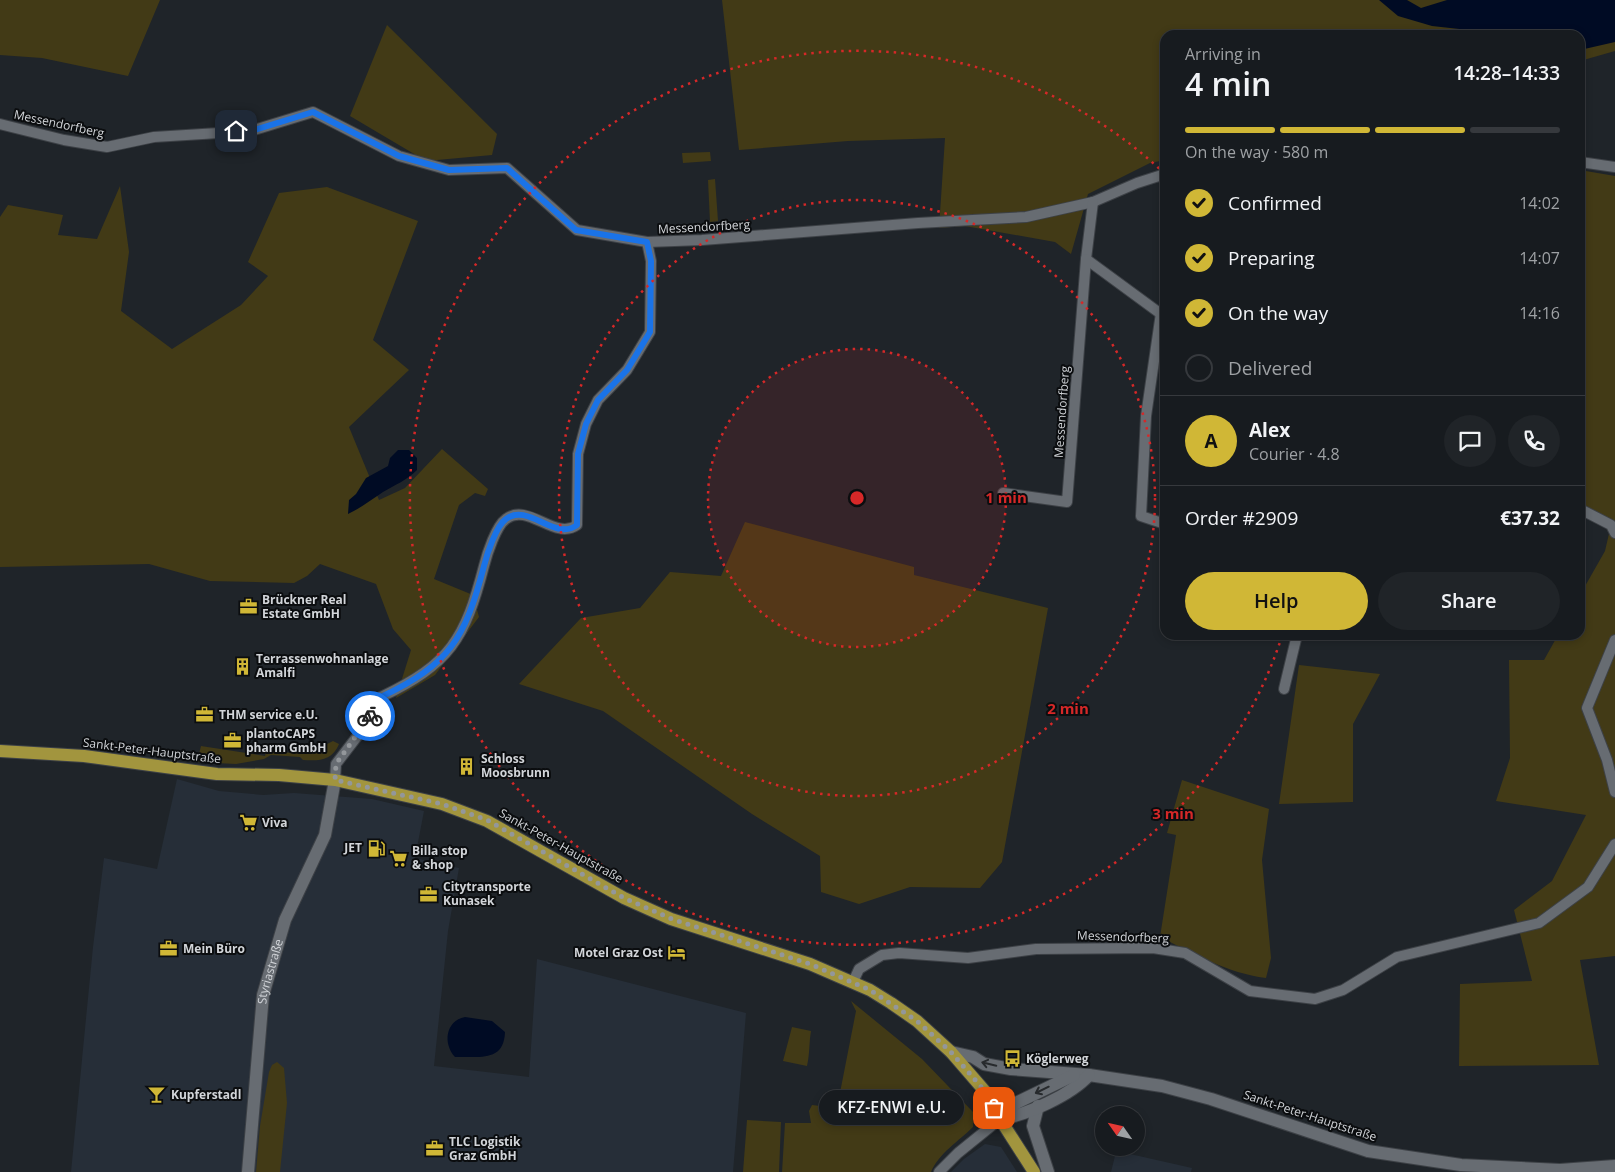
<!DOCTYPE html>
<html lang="en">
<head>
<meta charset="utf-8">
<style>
	body { margin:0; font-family:"Open Sans",sans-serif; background:#202428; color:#f1f3f6; height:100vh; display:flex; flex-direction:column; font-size:19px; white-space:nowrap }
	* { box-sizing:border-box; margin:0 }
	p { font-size:16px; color:#9ea1a4 }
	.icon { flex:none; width:28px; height:28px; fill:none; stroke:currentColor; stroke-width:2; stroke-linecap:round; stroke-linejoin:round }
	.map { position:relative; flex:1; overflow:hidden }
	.side { position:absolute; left:1160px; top:30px; width:425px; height:610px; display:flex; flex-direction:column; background:#171b1f; border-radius:15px; box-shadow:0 2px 8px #0003,0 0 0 1px #36393d }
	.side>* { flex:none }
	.needle { width:32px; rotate:304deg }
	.controls { position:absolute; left:1095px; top:1106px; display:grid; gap:10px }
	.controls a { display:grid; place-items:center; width:50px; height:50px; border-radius:50%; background:#171b1f; box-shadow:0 2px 8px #0003,0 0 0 1px #36393d; font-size:25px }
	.pin { position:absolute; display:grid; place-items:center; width:42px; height:42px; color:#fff; margin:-21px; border-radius:10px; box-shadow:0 2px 8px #0006 }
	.courier { position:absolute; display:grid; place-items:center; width:50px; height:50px; margin:-25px; border:4px solid #1a73e8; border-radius:50%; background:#fff; color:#222; box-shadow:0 1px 6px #0007 }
	.bubble { position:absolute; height:35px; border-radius:18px; background:#171b1f; box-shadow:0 2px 8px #0003,0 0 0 1px #36393d; font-size:16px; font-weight:600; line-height:35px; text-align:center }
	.head em { font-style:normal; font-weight:600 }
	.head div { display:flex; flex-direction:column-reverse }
	.head { display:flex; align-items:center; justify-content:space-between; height:85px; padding:0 25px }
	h1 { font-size:32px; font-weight:600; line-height:38px }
	.bar { display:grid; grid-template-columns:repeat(4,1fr); gap:8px 5px; align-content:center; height:60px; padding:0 25px }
	.bar i { height:6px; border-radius:4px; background:#36393d }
	.bar .selected { background:#d0b736 }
	.bar p { grid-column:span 4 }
	.line { display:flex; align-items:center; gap:12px; padding:0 25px; border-top:1px solid #36393d }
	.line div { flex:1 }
	.round { display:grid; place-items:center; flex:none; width:52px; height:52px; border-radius:26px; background:#202428 }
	ol { padding:0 25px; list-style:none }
	li { display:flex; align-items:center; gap:15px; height:55px }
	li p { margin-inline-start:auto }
	li .icon { padding:5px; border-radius:50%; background:#d0b736; color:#111; stroke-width:4 }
	li:last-child { color:#9ea1a4 }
	li i { width:28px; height:28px; border:2px solid #36393d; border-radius:50% }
	.button { display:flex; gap:10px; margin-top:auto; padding:10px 25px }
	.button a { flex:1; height:58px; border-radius:30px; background:#d0b736; color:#111; font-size:20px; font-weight:600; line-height:58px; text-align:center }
	.button a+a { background:#202428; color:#f1f3f6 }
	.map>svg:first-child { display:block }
	.built { fill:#262e38 }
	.green { fill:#423a16 }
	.water { fill:#000b24 }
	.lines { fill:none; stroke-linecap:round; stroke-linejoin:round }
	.minor-casing { stroke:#3d4146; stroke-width:12 }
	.tertiary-casing { stroke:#3d4146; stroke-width:14 }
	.secondary-casing { stroke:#3d4146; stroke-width:14 }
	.primary-casing { stroke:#3d4146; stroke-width:14 }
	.minor { stroke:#676c72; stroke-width:10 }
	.tertiary { stroke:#676c72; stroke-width:12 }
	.secondary { stroke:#676c72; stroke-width:12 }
	.primary { stroke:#a2953e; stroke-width:12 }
	.oneway { stroke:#272a2d }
	.done { stroke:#93979b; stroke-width:5; stroke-dasharray:0 9 }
	.route { stroke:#1a73e8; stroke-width:6 }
	.ring { fill:none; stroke:#d62828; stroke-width:2.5; stroke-dasharray:2.5 5 }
	.labels { text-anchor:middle; stroke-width:4; stroke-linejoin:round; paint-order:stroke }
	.street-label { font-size:12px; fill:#d2d5d9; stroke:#0b0d0f }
	.poi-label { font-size:12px; font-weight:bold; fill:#d2d5d9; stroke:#0b0d0f; text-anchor:start }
	.centre { fill:#d62828; stroke:#0b0d0f; stroke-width:2.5 }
	.ring-label { font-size:15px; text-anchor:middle; font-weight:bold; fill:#d62828; stroke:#0b0d0f; stroke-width:4; stroke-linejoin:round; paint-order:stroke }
</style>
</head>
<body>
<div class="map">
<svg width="1615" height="1172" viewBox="0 0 1615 1172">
	<rect width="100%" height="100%" fill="#1f2429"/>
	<g class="built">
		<polygon points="177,779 219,791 263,795 294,793 372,799 424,811 415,858 459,868 448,931 434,1066 529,1077 537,959 746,1013 733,1172 71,1172 93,947 104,858 157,869"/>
		<polygon points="985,1144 1001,1147 1017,1172 951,1172 964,1159"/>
		<polygon points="1130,1154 1192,1168 1191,1172 1111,1172 1115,1156"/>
	</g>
	<g class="green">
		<polygon points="0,0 160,0 128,76 42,58 0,55"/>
		<polygon points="722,0 1615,0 1615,51 1580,61 1580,35 1165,35 1165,160 1150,163 1088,194 1071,254 1055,242 965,226 939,228 945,138 848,141 739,150"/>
		<polygon points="387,25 497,134 492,155 426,161 350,116"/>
		<polygon points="710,152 711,161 683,163 682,153"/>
		<polygon points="1580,170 1615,176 1615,956 1580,960 1599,1065 1459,1066 1460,984 1532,981 1514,910 1552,881 1586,815 1496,801 1510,758 1509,660 1544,660 1558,635 1580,635 1580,595 1605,551 1611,525 1580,515"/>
		<polygon points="715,179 718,221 710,222 708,180"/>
		<polygon points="120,186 129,252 121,311 172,349 241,305 268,276 248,262 279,193 327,187 418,221 373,340 409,370 349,427 379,500 405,488 442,449 488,489 485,496 475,493 459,505 434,579 473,595 479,617 435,675 396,698 411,650 393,629 376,584 320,564 307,576 294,583 210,581 149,564 0,567 0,217 8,205 63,215 58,235 97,239"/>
		<polygon points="745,522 914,567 914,575 1048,608 1002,862 980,888 910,887 859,904 821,892 820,856 752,814 603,711 519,684 581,618 640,608 670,572 721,576"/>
		<polygon points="1299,665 1380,674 1353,724 1353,802 1279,804"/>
		<path d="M 333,741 L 339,744 C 332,761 319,761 303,760 L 300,757 L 271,755 L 264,759 L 236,764 L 197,762 L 201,746 L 265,756 L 266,751 L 307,754 Z"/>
		<path d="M 1182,780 L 1269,809 L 1262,860 L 1271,958 L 1266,978 C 1227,973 1195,954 1160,937 L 1176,835 L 1167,833 Z"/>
		<path d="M 851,1001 L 922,1059 L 973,1112 L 973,1127 C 959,1141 939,1153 931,1172 L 782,1172 L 785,1123 L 811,1123 L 809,1111 L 812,1105 L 837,1108 L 856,1011 Z"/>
		<path d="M 792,1027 L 811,1031 C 809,1042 810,1053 807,1066 L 783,1061 Z"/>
		<polygon points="277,1062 284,1068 287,1103 280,1172 256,1172 260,1126 269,1072 272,1065"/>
		<polygon points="747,1120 781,1122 779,1172 743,1172"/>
	</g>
	<g class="water">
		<polygon points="1379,0 1407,0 1421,8 1447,0 1615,0 1615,42 1580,50 1580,35 1514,35 1432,26 1398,16"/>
		<path d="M 398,450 L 409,450 L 417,458 L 417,470 C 407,480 395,485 383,492 C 371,500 361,508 348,514 L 349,500 L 356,494 L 366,478 L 388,466 L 390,458 Z"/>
		<path d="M 465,1017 L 492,1021 L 505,1032 C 504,1063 478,1056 455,1057 C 443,1044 445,1021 465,1017 Z"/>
	</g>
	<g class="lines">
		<defs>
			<g id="minor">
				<polyline points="0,124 64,140 107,147 154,137 251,131 313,112 399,156 449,170 507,168 577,230 647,242 702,240 918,223 1026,217 1093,202 1137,183 1165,174"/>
				<polyline points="1580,162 1615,167"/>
				<polyline points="1093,202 1086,259 1165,317"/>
				<polyline points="1161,313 1146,416 1141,516 1165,524"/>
				<polyline points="1003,493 1067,502 1086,259"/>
				<polyline points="1580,509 1611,525 1615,533"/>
				<polyline points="1615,640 1587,708 1607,760 1615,792"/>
				<polyline points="1284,689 1297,635"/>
				<path d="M 335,780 L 336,764 L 369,721 L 375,703 L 381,697 C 450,664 465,639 484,566 C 487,554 496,526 506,519 C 528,502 555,541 577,525 L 578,454 L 586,424 L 598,400 L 627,370 L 650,332 L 651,261 L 647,242"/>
				<polyline points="853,982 859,969 882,955 899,953 968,958 1036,949 1153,948 1185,953 1250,991 1315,999 1343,990 1397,957 1539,923 1588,887 1615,844"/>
				<polyline points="939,1172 958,1153 1000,1119"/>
			</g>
			<g id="tertiary">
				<path id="s1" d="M 248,1172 L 263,995 L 285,920 L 325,835 L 335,780"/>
			</g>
			<g id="secondary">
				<polyline points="951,1052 973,1057 984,1064 1011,1069 1089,1075 1162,1086 1211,1099 1368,1151 1461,1165 1560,1170 1615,1166"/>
				<polyline points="1038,1106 1033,1126 1048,1172"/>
				<path d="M 1000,1119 C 1027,1115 1071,1095 1089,1075"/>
				<polyline points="1000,1119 1016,1103 1074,1075"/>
			</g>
			<polyline id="primary" points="0,751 84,756 217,774 279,775 335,780 442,804 487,821 624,898 671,919 810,964 870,990 891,1003 917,1021 951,1052 989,1096 1000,1119 1034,1172"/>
		</defs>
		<use href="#minor" class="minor-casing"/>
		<use href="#tertiary" class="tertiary-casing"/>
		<use href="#secondary" class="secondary-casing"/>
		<use href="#primary" class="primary-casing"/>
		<use href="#minor" class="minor"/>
		<use href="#tertiary" class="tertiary"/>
		<use href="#secondary" class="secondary"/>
		<use href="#primary" class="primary"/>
	</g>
	<defs><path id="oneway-shaft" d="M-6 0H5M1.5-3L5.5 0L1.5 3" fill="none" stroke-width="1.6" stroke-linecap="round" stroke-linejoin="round" transform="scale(1.25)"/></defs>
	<g class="oneway">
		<use href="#oneway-shaft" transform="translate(989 1064) rotate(-166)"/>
		<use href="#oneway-shaft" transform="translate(1042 1090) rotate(154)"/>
	</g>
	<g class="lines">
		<polyline class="done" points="370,716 336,764 335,780 442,804 487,820 624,898 672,919 810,964 870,990 917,1021 951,1052 989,1096 994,1108"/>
		<path class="route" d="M 236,131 L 251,131 L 313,112 L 399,156 L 449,170 L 507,168 L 576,230 L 647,242 L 651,261 L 650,332 L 627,370 L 598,400 L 586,424 L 578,454 L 577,525 C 555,542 528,502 506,519 C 496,526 487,554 484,566 C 465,639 450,664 381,697 L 375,703 L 370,716"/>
	</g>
	<circle cx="857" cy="498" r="149" fill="#d62828" fill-opacity=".12"/>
	<g class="ring">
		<circle cx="857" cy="498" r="149"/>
		<circle cx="857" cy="498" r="298"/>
		<path d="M1282 636A447 447 0 1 1 1165 174"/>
	</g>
	<defs>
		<symbol id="office-bare" viewBox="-9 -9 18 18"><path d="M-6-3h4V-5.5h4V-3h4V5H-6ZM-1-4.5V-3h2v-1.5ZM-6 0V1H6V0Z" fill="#d0b736" stroke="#0b0d0f" stroke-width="2.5" paint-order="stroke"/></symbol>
		<symbol id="building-bare" viewBox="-9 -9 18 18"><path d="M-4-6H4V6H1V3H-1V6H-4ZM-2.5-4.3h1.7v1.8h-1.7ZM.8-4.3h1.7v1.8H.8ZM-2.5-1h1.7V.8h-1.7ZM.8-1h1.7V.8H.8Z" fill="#d0b736" stroke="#0b0d0f" stroke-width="2.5" paint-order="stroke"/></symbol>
		<symbol id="supermarket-bare" viewBox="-9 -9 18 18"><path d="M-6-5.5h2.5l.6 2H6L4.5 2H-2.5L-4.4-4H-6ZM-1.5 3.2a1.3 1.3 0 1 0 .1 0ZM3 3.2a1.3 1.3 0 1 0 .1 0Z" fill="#d0b736" stroke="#0b0d0f" stroke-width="2.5" paint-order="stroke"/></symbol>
		<symbol id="fuel-bare" viewBox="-9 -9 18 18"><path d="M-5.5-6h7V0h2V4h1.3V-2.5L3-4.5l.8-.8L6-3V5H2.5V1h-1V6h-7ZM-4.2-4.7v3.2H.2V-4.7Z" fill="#d0b736" stroke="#0b0d0f" stroke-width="2.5" paint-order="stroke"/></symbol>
		<symbol id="hotel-bare" viewBox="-9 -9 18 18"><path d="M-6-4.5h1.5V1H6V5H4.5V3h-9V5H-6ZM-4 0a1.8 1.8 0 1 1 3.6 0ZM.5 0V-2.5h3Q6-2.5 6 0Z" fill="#d0b736" stroke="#0b0d0f" stroke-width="2.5" paint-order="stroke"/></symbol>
		<symbol id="bus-bare" viewBox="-9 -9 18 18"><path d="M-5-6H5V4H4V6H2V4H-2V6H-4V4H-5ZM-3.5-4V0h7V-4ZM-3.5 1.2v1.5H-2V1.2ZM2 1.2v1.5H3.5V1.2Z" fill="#d0b736" stroke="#0b0d0f" stroke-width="2.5" paint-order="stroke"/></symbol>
		<symbol id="bar-bare" viewBox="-9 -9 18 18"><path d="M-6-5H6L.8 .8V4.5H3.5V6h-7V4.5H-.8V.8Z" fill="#d0b736" stroke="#0b0d0f" stroke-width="2.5" paint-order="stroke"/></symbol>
	</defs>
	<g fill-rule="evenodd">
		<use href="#office-bare" x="236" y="594" width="25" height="25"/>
		<use href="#building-bare" x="230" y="654" width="25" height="25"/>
		<use href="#office-bare" x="192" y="702" width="25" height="25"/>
		<use href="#office-bare" x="220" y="728" width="25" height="25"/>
		<use href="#building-bare" x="454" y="754" width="25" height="25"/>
		<use href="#supermarket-bare" x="236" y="810" width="25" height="25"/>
		<use href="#fuel-bare" x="364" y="836" width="25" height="25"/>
		<use href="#supermarket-bare" x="386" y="846" width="25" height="25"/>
		<use href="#office-bare" x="416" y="882" width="25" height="25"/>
		<use href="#office-bare" x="156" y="936" width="25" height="25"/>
		<use href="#hotel-bare" x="664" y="940" width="25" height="25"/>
		<use href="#bus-bare" x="1000" y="1046" width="25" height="25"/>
		<use href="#bar-bare" x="144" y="1082" width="25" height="25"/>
		<use href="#office-bare" x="422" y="1136" width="25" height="25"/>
	</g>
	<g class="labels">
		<g class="street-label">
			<text transform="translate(59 124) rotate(12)" y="4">Messendorfberg</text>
			<text transform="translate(704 227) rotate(-3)" y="4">Messendorfberg</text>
			<text transform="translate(1062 412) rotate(-86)" y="4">Messendorfberg</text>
			<text transform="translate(152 751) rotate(7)" y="4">Sankt-Peter-Hauptstraße</text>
			<text transform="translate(561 846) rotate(29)" y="4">Sankt-Peter-Hauptstraße</text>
			<text transform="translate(1123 937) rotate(2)" y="4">Messendorfberg</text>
			<text dy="4" stroke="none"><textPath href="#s1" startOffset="202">Styriastraße</textPath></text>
			<text transform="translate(1310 1116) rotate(18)" y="4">Sankt-Peter-Hauptstraße</text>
		</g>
		<g class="poi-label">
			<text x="262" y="604">Brückner Real<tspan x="262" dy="14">Estate GmbH</tspan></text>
			<text x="256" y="663">Terrassenwohnanlage<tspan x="256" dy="14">Amalfi</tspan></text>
			<text x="219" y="719">THM service e.U.</text>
			<text x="246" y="738">plantoCAPS<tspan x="246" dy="14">pharm GmbH</tspan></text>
			<text x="481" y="763">Schloss<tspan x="481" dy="14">Moosbrunn</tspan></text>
			<text x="262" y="827">Viva</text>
			<text x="362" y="852" text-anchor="end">JET</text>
			<text x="412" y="855">Billa stop<tspan x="412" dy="14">&amp; shop</tspan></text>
			<text x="443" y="891">Citytransporte<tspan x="443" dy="14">Kunasek</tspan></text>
			<text x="183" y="953">Mein Büro</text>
			<text x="663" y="957" text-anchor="end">Motel Graz Ost</text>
			<text x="1026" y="1063">Köglerweg</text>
			<text x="171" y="1099">Kupferstadl</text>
			<text x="449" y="1146">TLC Logistik<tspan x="449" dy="14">Graz GmbH</tspan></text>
		</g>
	</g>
	<circle cx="857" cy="498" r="8" class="centre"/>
	<g class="ring-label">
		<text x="1006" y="503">1 min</text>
		<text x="1068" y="714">2 min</text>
		<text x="1173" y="819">3 min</text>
	</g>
</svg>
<div class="controls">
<a><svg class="needle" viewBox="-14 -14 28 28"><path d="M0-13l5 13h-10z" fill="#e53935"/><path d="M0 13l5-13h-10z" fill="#9ea1a4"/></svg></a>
</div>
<div class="pin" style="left:994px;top:1108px;background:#ea580c"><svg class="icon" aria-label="bag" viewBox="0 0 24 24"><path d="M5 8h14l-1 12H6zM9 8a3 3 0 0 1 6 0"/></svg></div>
<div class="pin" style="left:236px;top:131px;background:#1f2937"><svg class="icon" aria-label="home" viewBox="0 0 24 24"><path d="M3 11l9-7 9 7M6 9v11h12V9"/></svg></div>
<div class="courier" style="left:370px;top:716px"><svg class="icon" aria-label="bike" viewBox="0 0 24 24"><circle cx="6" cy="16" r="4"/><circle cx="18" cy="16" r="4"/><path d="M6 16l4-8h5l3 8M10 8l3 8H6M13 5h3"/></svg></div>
<div class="bubble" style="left:819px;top:1090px;width:145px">KFZ-ENWI e.U.</div>
<section class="side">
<div class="head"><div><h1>4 min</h1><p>Arriving in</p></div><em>14:28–14:33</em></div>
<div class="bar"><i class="selected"></i><i class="selected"></i><i class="selected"></i><i></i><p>On the way · 580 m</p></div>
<ol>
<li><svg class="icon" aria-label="check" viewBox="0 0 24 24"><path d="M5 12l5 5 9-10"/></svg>Confirmed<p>14:02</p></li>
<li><svg class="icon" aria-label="check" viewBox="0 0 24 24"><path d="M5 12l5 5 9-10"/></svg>Preparing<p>14:07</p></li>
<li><svg class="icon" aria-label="check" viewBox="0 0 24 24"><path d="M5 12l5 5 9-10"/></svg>On the way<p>14:16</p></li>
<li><i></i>Delivered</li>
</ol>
<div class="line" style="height:90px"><b class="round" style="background:#d0b736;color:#111">A</b><div><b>Alex</b><p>Courier · 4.8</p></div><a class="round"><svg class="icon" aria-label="chat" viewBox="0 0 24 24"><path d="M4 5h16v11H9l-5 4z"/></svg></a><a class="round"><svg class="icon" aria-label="phone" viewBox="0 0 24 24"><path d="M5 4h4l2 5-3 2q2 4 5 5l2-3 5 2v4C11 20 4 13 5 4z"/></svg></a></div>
<div class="line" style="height:65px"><div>Order #2909</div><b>€37.32</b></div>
<div class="button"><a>Help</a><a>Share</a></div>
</section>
</div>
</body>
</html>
